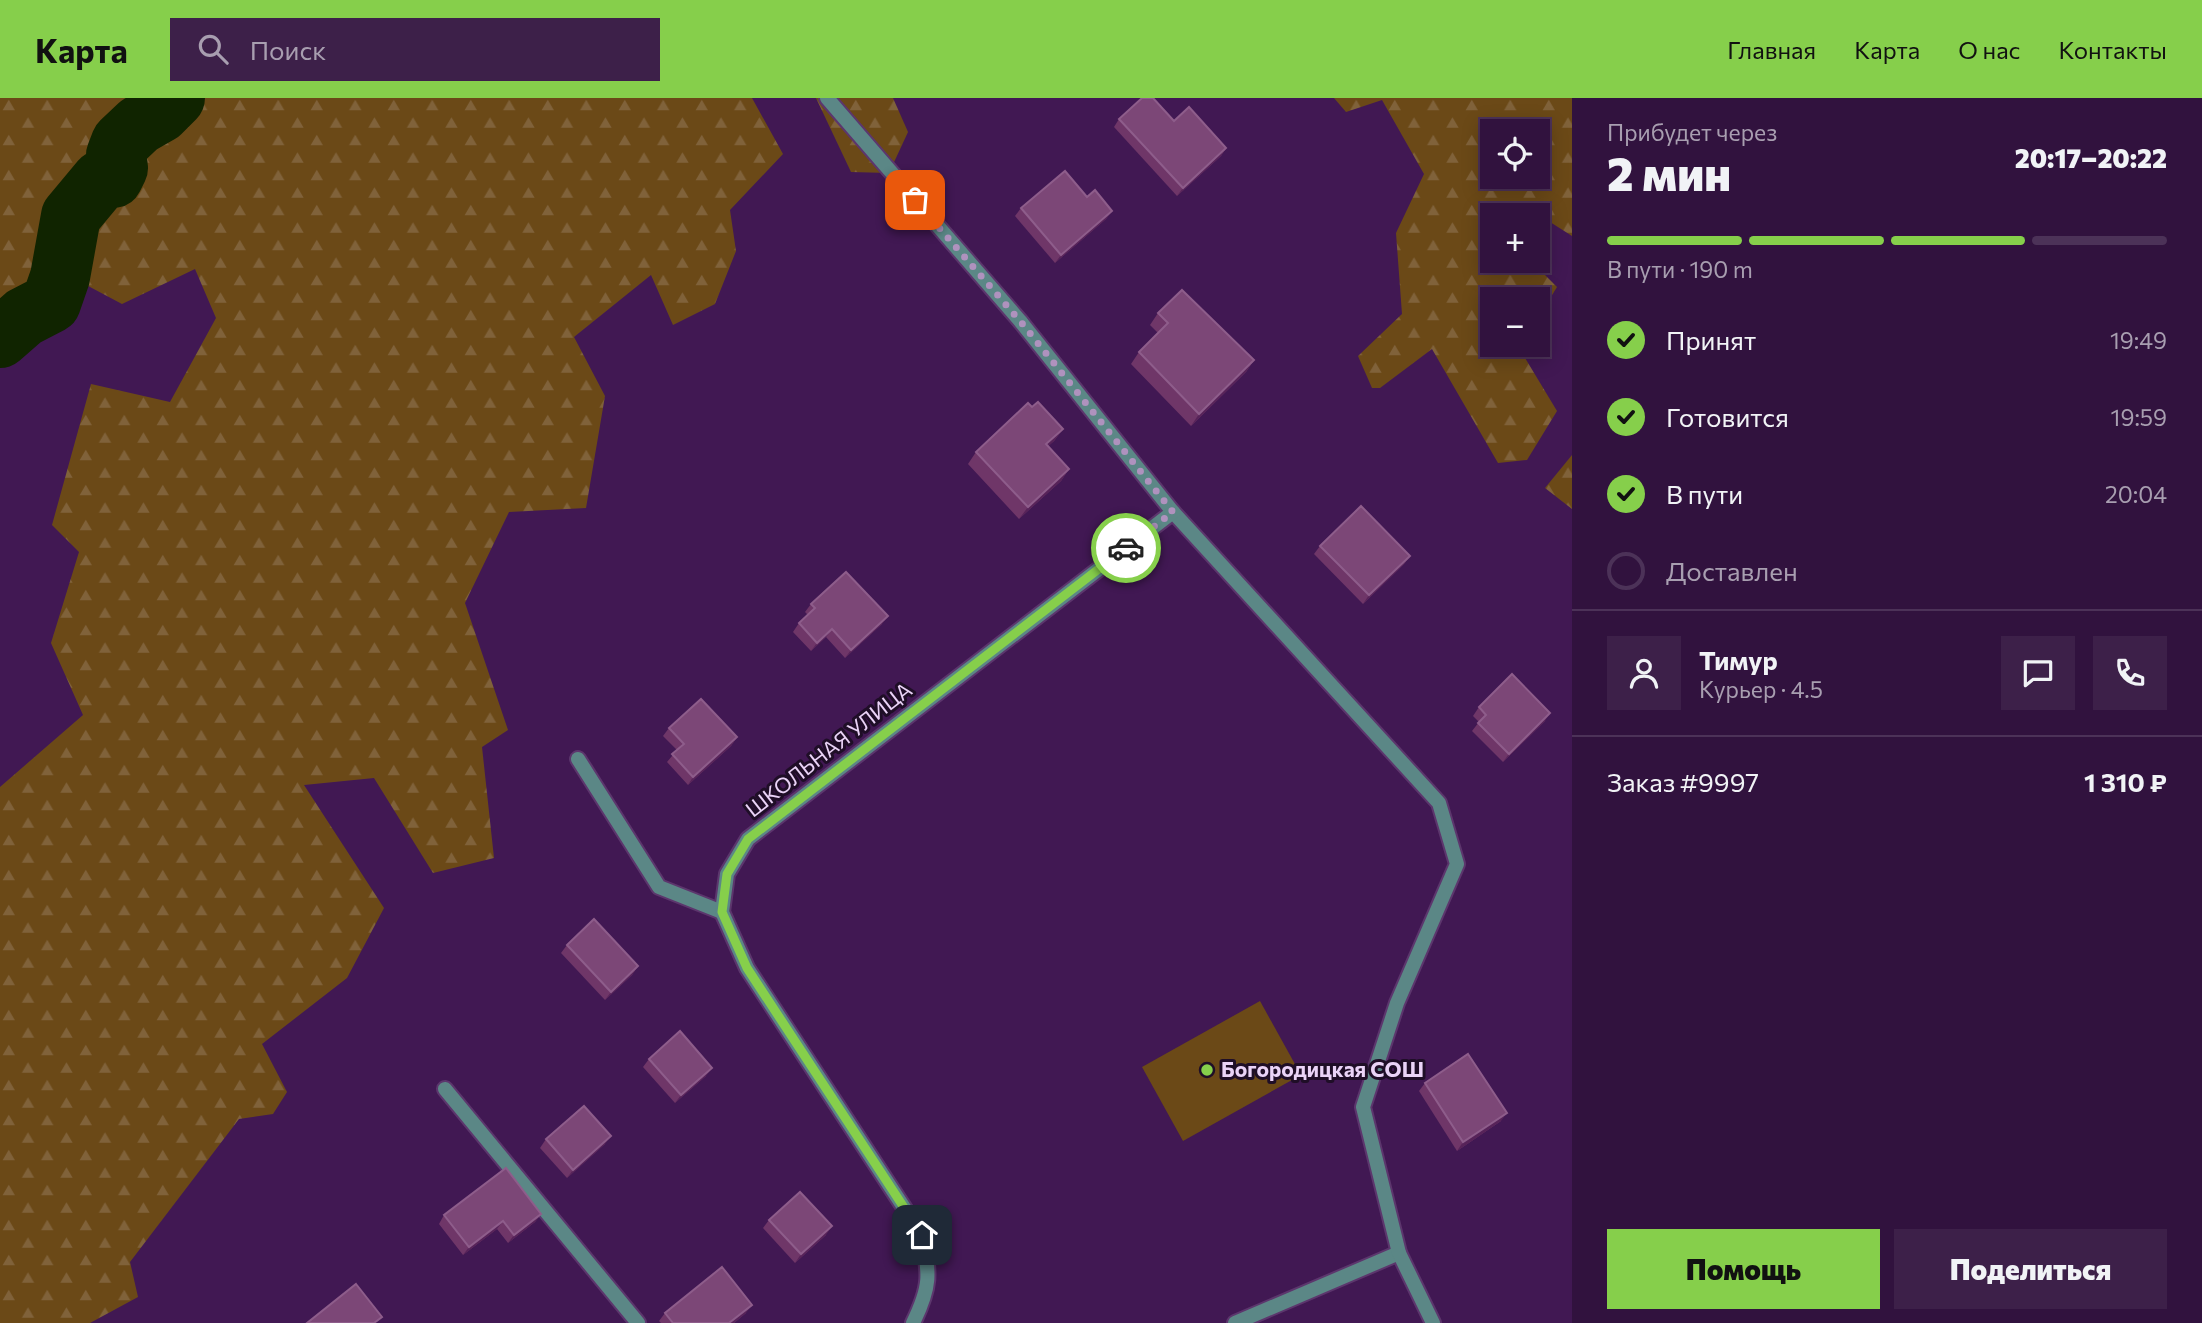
<!DOCTYPE html>
<html lang="ru">
<head>
<meta charset="utf-8">
<style>
	body { margin:0; font-family:Commissioner,sans-serif; background:#3d2049; color:#f1f3f6; height:100vh; display:flex; flex-direction:column; font-size:26px; white-space:nowrap }
	* { box-sizing:border-box; margin:0 }
	p { font-size:23px; color:#a89eb0 }
	.icon { flex:none; width:38px; height:38px; fill:none; stroke:currentColor; stroke-width:2; stroke-linecap:round; stroke-linejoin:round }
	.map { position:relative; flex:1; overflow:hidden }
	.details { display:flex; flex-direction:column; background:#31123e; width:630px }
	.details>* { flex:none }
	.buttons { position:absolute; left:1480px; top:21px; display:grid; gap:14px }
	.buttons a { display:grid; place-items:center; width:70px; height:70px; border-radius:0px; background:#31123e; box-shadow:0 4px 18px #0003,0 0 0 2px #4c3258; font-size:35px }
	.pin { position:absolute; display:grid; place-items:center; width:60px; height:60px; color:#fff; margin:-30px; border-radius:14px; box-shadow:0 4px 10px #0006 }
	.courier { position:absolute; display:grid; place-items:center; width:70px; height:70px; margin:-35px; border:5px solid #86cf4b; border-radius:50%; background:#fff; color:#222; box-shadow:0 2px 9px #0007 }
	.head em { font-style:normal; font-weight:800 }
	.head div { display:flex; flex-direction:column-reverse }
	.head { display:flex; align-items:center; justify-content:space-between; height:119px; padding:0 35px }
	h1 { font-size:46px; font-weight:800; line-height:52px }
	.bar { display:grid; grid-template-columns:repeat(4,1fr); gap:10px 7px; align-content:center; height:84px; padding:0 35px }
	.bar i { height:9px; border-radius:5px; background:#4c3258 }
	.bar .current { background:#86cf4b }
	.bar p { grid-column:span 4 }
	.line { display:flex; align-items:center; gap:18px; padding:0 35px; border-top:2px solid #4c3258 }
	.line div { flex:1 }
	.round { display:grid; place-items:center; flex:none; width:74px; height:74px; border-radius:0px; background:#3d2049 }
	ol { padding:0 35px; list-style:none }
	li { display:flex; align-items:center; gap:21px; height:77px }
	li p { margin-inline-start:auto }
	li .icon { padding:7px; border-radius:50%; background:#86cf4b; color:#111; stroke-width:4 }
	li:last-child { color:#a89eb0 }
	li i { width:38px; height:38px; border:4px solid #4c3258; border-radius:50% }
	.button { display:flex; gap:14px; margin-top:auto; padding:14px 35px }
	.button a { flex:1; height:80px; border-radius:0px; background:#86cf4b; color:#111; font-size:28px; font-weight:800; line-height:80px; text-align:center }
	.button a+a { background:#3d2049; color:#f1f3f6 }
	header { display:flex; align-items:center; gap:42px; box-sizing:border-box; height:98px; padding:0 35px; background:#86cf4b; color:#111 }
	header strong { font-size:33px }
	nav { display:flex; gap:38px; margin-inline-start:auto; font-size:24px }
	.search { width:490px; height:63px; background:#3d2049; display:flex; align-items:center; gap:18px; box-sizing:border-box; padding:0 24px; border-radius:0px; color:#a89eb0; font-size:26px }
	main { display:flex; flex:1; min-height:0 }
	.map>svg:first-child { display:block }
	.grass { fill:#6b4917 }
	.forest { fill:url(#forest-firs); fill-rule:evenodd }
	.lines { fill:none; stroke-linecap:round; stroke-linejoin:round }
	.river { stroke:#102400; stroke-width:60 }
	.service-casing { stroke:#5c366d; stroke-width:18 }
	.minor-casing { stroke:#5c366d; stroke-width:18 }
	.service { stroke:#5b8786; stroke-width:14 }
	.minor { stroke:#5b8786; stroke-width:14 }
	.wall { fill:#6f3668 }
	.shaded-wall { fill:#572359 }
	.building { fill:#7c4777; stroke:#8e5d8b; stroke-width:2 }
	.done { stroke:#af92be; stroke-width:7; stroke-dasharray:0 12.6 }
	.route { stroke:#86cf4b; stroke-width:9 }
	.poi-dot { fill:#86cf4b; stroke:#1f0e27; stroke-width:2.5 }
	.labels { text-anchor:middle; stroke-width:6; stroke-linejoin:round; paint-order:stroke }
	.street-label { font-size:21px; fill:#ead3f7; stroke:#1f0e27 }
	.poi-label { font-size:21px; font-weight:bold; fill:#ead3f7; stroke:#1f0e27; text-anchor:start }
</style>
</head>
<body>
<header>
<strong>Карта</strong>
<div class="search"><svg class="icon" aria-label="search" viewBox="0 0 24 24"><circle cx="10" cy="10" r="6"/><path d="M15 15l6 6"/></svg>Поиск</div>
<nav><a>Главная</a><a>Карта</a><a>О нас</a><a>Контакты</a></nav>
</header>
<main>
<div class="map">
<svg width="1572" height="1225" viewBox="0 0 1572 1225">
	<defs>
		<pattern id="forest-firs" width="22" height="20" patternUnits="userSpaceOnUse" patternTransform="scale(1.75)"><rect width="22" height="20" fill="#6b4917"/><path d="M5 1l3.5 6h-7zM16 11l3.5 6h-7z" fill="#80623a"/></pattern>
	</defs>
	<rect width="100%" height="100%" fill="#411853"/>
	<polygon class="grass" points="1260,903 1301,977 1183,1043 1142,969"/>
	<g class="forest">
		<polygon points="0,0 752,0 783,56 730,112 736,153 715,206 673,227 651,177 574,239 605,298 586,410 509,414 465,505 508,632 482,649 494,760 433,775 374,680 304,687 384,810 347,880 262,946 287,994 273,1016 239,1021 130,1164 138,1199 90,1225 0,1225 0,689 83,617 51,545 79,454 52,427 91,286 170,304 216,220 195,171 122,206 75,181 19,249 0,257"/>
		<polygon points="816,0 893,0 908,34 889,75 851,74"/>
		<path d="M 1334,0 L 1572,0 L 1572,138 L 1525,108 L 1514,117 L 1493,117 L 1493,163 L 1531,163 L 1557,189 L 1538,220 L 1538,201 L 1493,201 L 1493,247 L 1521,247 L 1519,250 L 1557,313 L 1527,362 L 1498,365 L 1432,251 L 1380,290 L 1372,290 L 1358,258 L 1402,216 L 1396,135 L 1424,76 L 1382,2 L 1346,14 ZM 1538,33 L 1538,79 L 1493,79 L 1493,33 Z"/>
		<polygon points="1572,357 1572,411 1545,390"/>
	</g>
	<g class="lines">
		<polyline class="river" points="0,240 24,219 51,205 60,179 71,118 101,82 113,80 118,70 116,57 121,44 139,27 160,15 175,0"/>
		<defs>
			<g id="service">
				<polyline points="827,0 1021,224"/>
				<polyline points="578,661 659,789 722,814"/>
				<polyline points="445,991 638,1225"/>
				<polyline points="1235,1225 1399,1155"/>
			</g>
			<g id="minor">
				<polyline points="1021,224 1173,414 1439,705 1457,766 1397,905 1363,1009 1399,1155 1433,1225"/>
				<path d="M 913,1225 C 931,1188 930,1177 922,1137 L 747,870 L 722,814 L 727,776 L 748,741 L 1173,414"/>
			</g>
		</defs>
		<use href="#service" class="service-casing"/>
		<use href="#minor" class="minor-casing"/>
		<use href="#service" class="service"/>
		<use href="#minor" class="minor"/>
	</g>
	<g class="wall">
		<polygon points="1119,21 1174,23 1226,50 1221,58 1177,98 1114,29"/>
		<polygon points="1087,99 1112,113 1106,121 1055,165 1015,118 1021,110"/>
		<polygon points="1158,215 1254,262 1246,274 1191,328 1131,266 1139,254 1158,235 1150,227"/>
		<polygon points="1032,309 1063,331 1054,343 1048,348 1069,371 1061,383 1019,421 968,366 976,354"/>
		<polygon points="1320,448 1410,458 1404,466 1363,506 1314,456"/>
		<polygon points="811,506 882,526 845,560 826,539 811,553 793,534 799,525 808,517 805,514"/>
		<polygon points="1479,609 1545,623 1503,664 1472,633 1479,624 1473,618"/>
		<polygon points="669,630 737,639 731,648 688,687 667,664 677,652 663,638"/>
		<polygon points="567,847 638,868 632,877 605,902 561,855"/>
		<polygon points="649,961 706,978 675,1005 643,969"/>
		<polygon points="1425,985 1501,1023 1457,1053 1419,993"/>
		<polygon points="546,1041 605,1046 567,1080 540,1050"/>
		<polygon points="541,1116 535,1124 508,1145 497,1131 463,1157 439,1126 444,1117"/>
		<polygon points="769,1122 826,1137 795,1165 763,1130"/>
		<polygon points="665,1215 746,1215 734,1225 661,1225 659,1223"/>
	</g>
	<g class="shaded-wall">
		<polygon points="1226,50 1221,58 1177,98 1183,90"/>
		<polygon points="1112,113 1106,121 1055,165 1061,157"/>
		<polygon points="1254,262 1246,274 1191,328 1199,316"/>
		<polygon points="1063,331 1054,343 1038,358 1046,346"/>
		<polygon points="1069,371 1061,383 1019,421 1028,409"/>
		<polygon points="1410,458 1404,466 1363,506 1369,497"/>
		<polygon points="888,518 882,526 845,560 851,552"/>
		<polygon points="832,531 826,539 811,553 817,545"/>
		<polygon points="1550,615 1545,623 1503,664 1509,656"/>
		<polygon points="737,639 731,648 688,687 693,679"/>
		<polygon points="638,868 632,877 605,902 611,894"/>
		<polygon points="712,970 706,978 675,1005 681,997"/>
		<polygon points="1507,1015 1501,1023 1457,1053 1463,1044"/>
		<polygon points="611,1038 605,1046 567,1080 573,1072"/>
		<polygon points="541,1116 535,1124 508,1145 514,1137"/>
		<polygon points="503,1123 497,1131 463,1157 469,1149"/>
		<polygon points="832,1128 826,1137 795,1165 801,1156"/>
		<polygon points="752,1207 746,1215 734,1225 729,1225"/>
	</g>
	<g class="building">
		<polygon points="1142,0 1153,0 1174,23 1189,9 1226,50 1183,90 1119,21"/>
		<polygon points="1065,73 1087,99 1095,92 1112,113 1061,157 1021,110"/>
		<polygon points="1182,192 1254,262 1199,316 1139,254 1168,225 1158,215"/>
		<polygon points="1038,304 1063,331 1046,346 1069,371 1028,409 976,354 1028,305 1032,309"/>
		<polygon points="1361,408 1410,458 1369,497 1320,448"/>
		<polygon points="846,474 888,518 851,552 832,531 817,545 799,525 815,510 811,506"/>
		<polygon points="1512,576 1550,615 1509,656 1478,625 1486,617 1479,609"/>
		<polygon points="701,601 737,639 693,679 672,656 684,646 669,630"/>
		<polygon points="594,821 638,868 611,894 567,847"/>
		<polygon points="680,933 712,970 681,997 649,961"/>
		<polygon points="1468,956 1507,1015 1463,1044 1425,985"/>
		<polygon points="584,1008 611,1038 573,1072 546,1041"/>
		<polygon points="506,1070 541,1116 514,1137 503,1123 469,1149 444,1117"/>
		<polygon points="800,1094 832,1128 801,1156 769,1122"/>
		<polygon points="722,1169 752,1207 729,1225 673,1225 665,1215"/>
		<polygon points="356,1186 382,1219 374,1225 307,1225"/>
	</g>
	<g class="lines">
		<polyline class="done" points="915,102 1021,224 1173,414 1126,450"/>
		<polyline class="route" points="922,1137 747,870 722,814 727,776 748,741 1126,450"/>
	</g>
	<circle class="poi-dot" cx="1207" cy="972" r="7"/>
	<g class="labels">
		<g class="street-label">
			<text transform="translate(829 652) rotate(-38)" y="7">ШКОЛЬНАЯ УЛИЦА</text>
		</g>
		<g class="poi-label">
			<text x="1221" y="979">Богородицкая СОШ</text>
		</g>
	</g>
</svg>
<div class="buttons">
<a><svg class="icon" aria-label="locate" viewBox="0 0 24 24"><circle cx="12" cy="12" r="6"/><path d="M12 2v4M12 18v4M2 12h4M18 12h4"/></svg></a>
<a>+</a>
<a>−</a>
</div>
<div class="pin" style="left:915px;top:102px;background:#ea580c"><svg class="icon" aria-label="bag" viewBox="0 0 24 24"><path d="M5 8h14l-1 12H6zM9 8a3 3 0 0 1 6 0"/></svg></div>
<div class="pin" style="left:922px;top:1137px;background:#1f2937"><svg class="icon" aria-label="home" viewBox="0 0 24 24"><path d="M3 11l9-7 9 7M6 9v11h12V9"/></svg></div>
<div class="courier" style="left:1126px;top:450px"><svg class="icon" aria-label="car" viewBox="0 0 24 24"><path d="M5 17H2v-5l4-1 3-4h7l3 4 3 1v5h-3M9 17h6M6 11h13"/><circle cx="7" cy="17" r="2"/><circle cx="17" cy="17" r="2"/></svg></div>
</div>
<section class="details">
<div class="head"><div><h1>2 мин</h1><p>Прибудет через</p></div><em>20:17–20:22</em></div>
<div class="bar"><i class="current"></i><i class="current"></i><i class="current"></i><i></i><p>В пути · 190 m</p></div>
<ol>
<li><svg class="icon" aria-label="check" viewBox="0 0 24 24"><path d="M5 12l5 5 9-10"/></svg>Принят<p>19:49</p></li>
<li><svg class="icon" aria-label="check" viewBox="0 0 24 24"><path d="M5 12l5 5 9-10"/></svg>Готовится<p>19:59</p></li>
<li><svg class="icon" aria-label="check" viewBox="0 0 24 24"><path d="M5 12l5 5 9-10"/></svg>В пути<p>20:04</p></li>
<li><i></i>Доставлен</li>
</ol>
<div class="line" style="height:126px"><a class="round"><svg class="icon" aria-label="person" viewBox="0 0 24 24"><circle cx="12" cy="8" r="4"/><path d="M4 21q1-7 8-7t8 7"/></svg></a><div><b>Тимур</b><p>Курьер · 4.5</p></div><a class="round"><svg class="icon" aria-label="chat" viewBox="0 0 24 24"><path d="M4 5h16v11H9l-5 4z"/></svg></a><a class="round"><svg class="icon" aria-label="phone" viewBox="0 0 24 24"><path d="M5 4h4l2 5-3 2q2 4 5 5l2-3 5 2v4C11 20 4 13 5 4z"/></svg></a></div>
<div class="line" style="height:91px"><div>Заказ #9997</div><b>1 310 ₽</b></div>
<div class="button"><a>Помощь</a><a>Поделиться</a></div>
</section>
</main>
</body>
</html>
